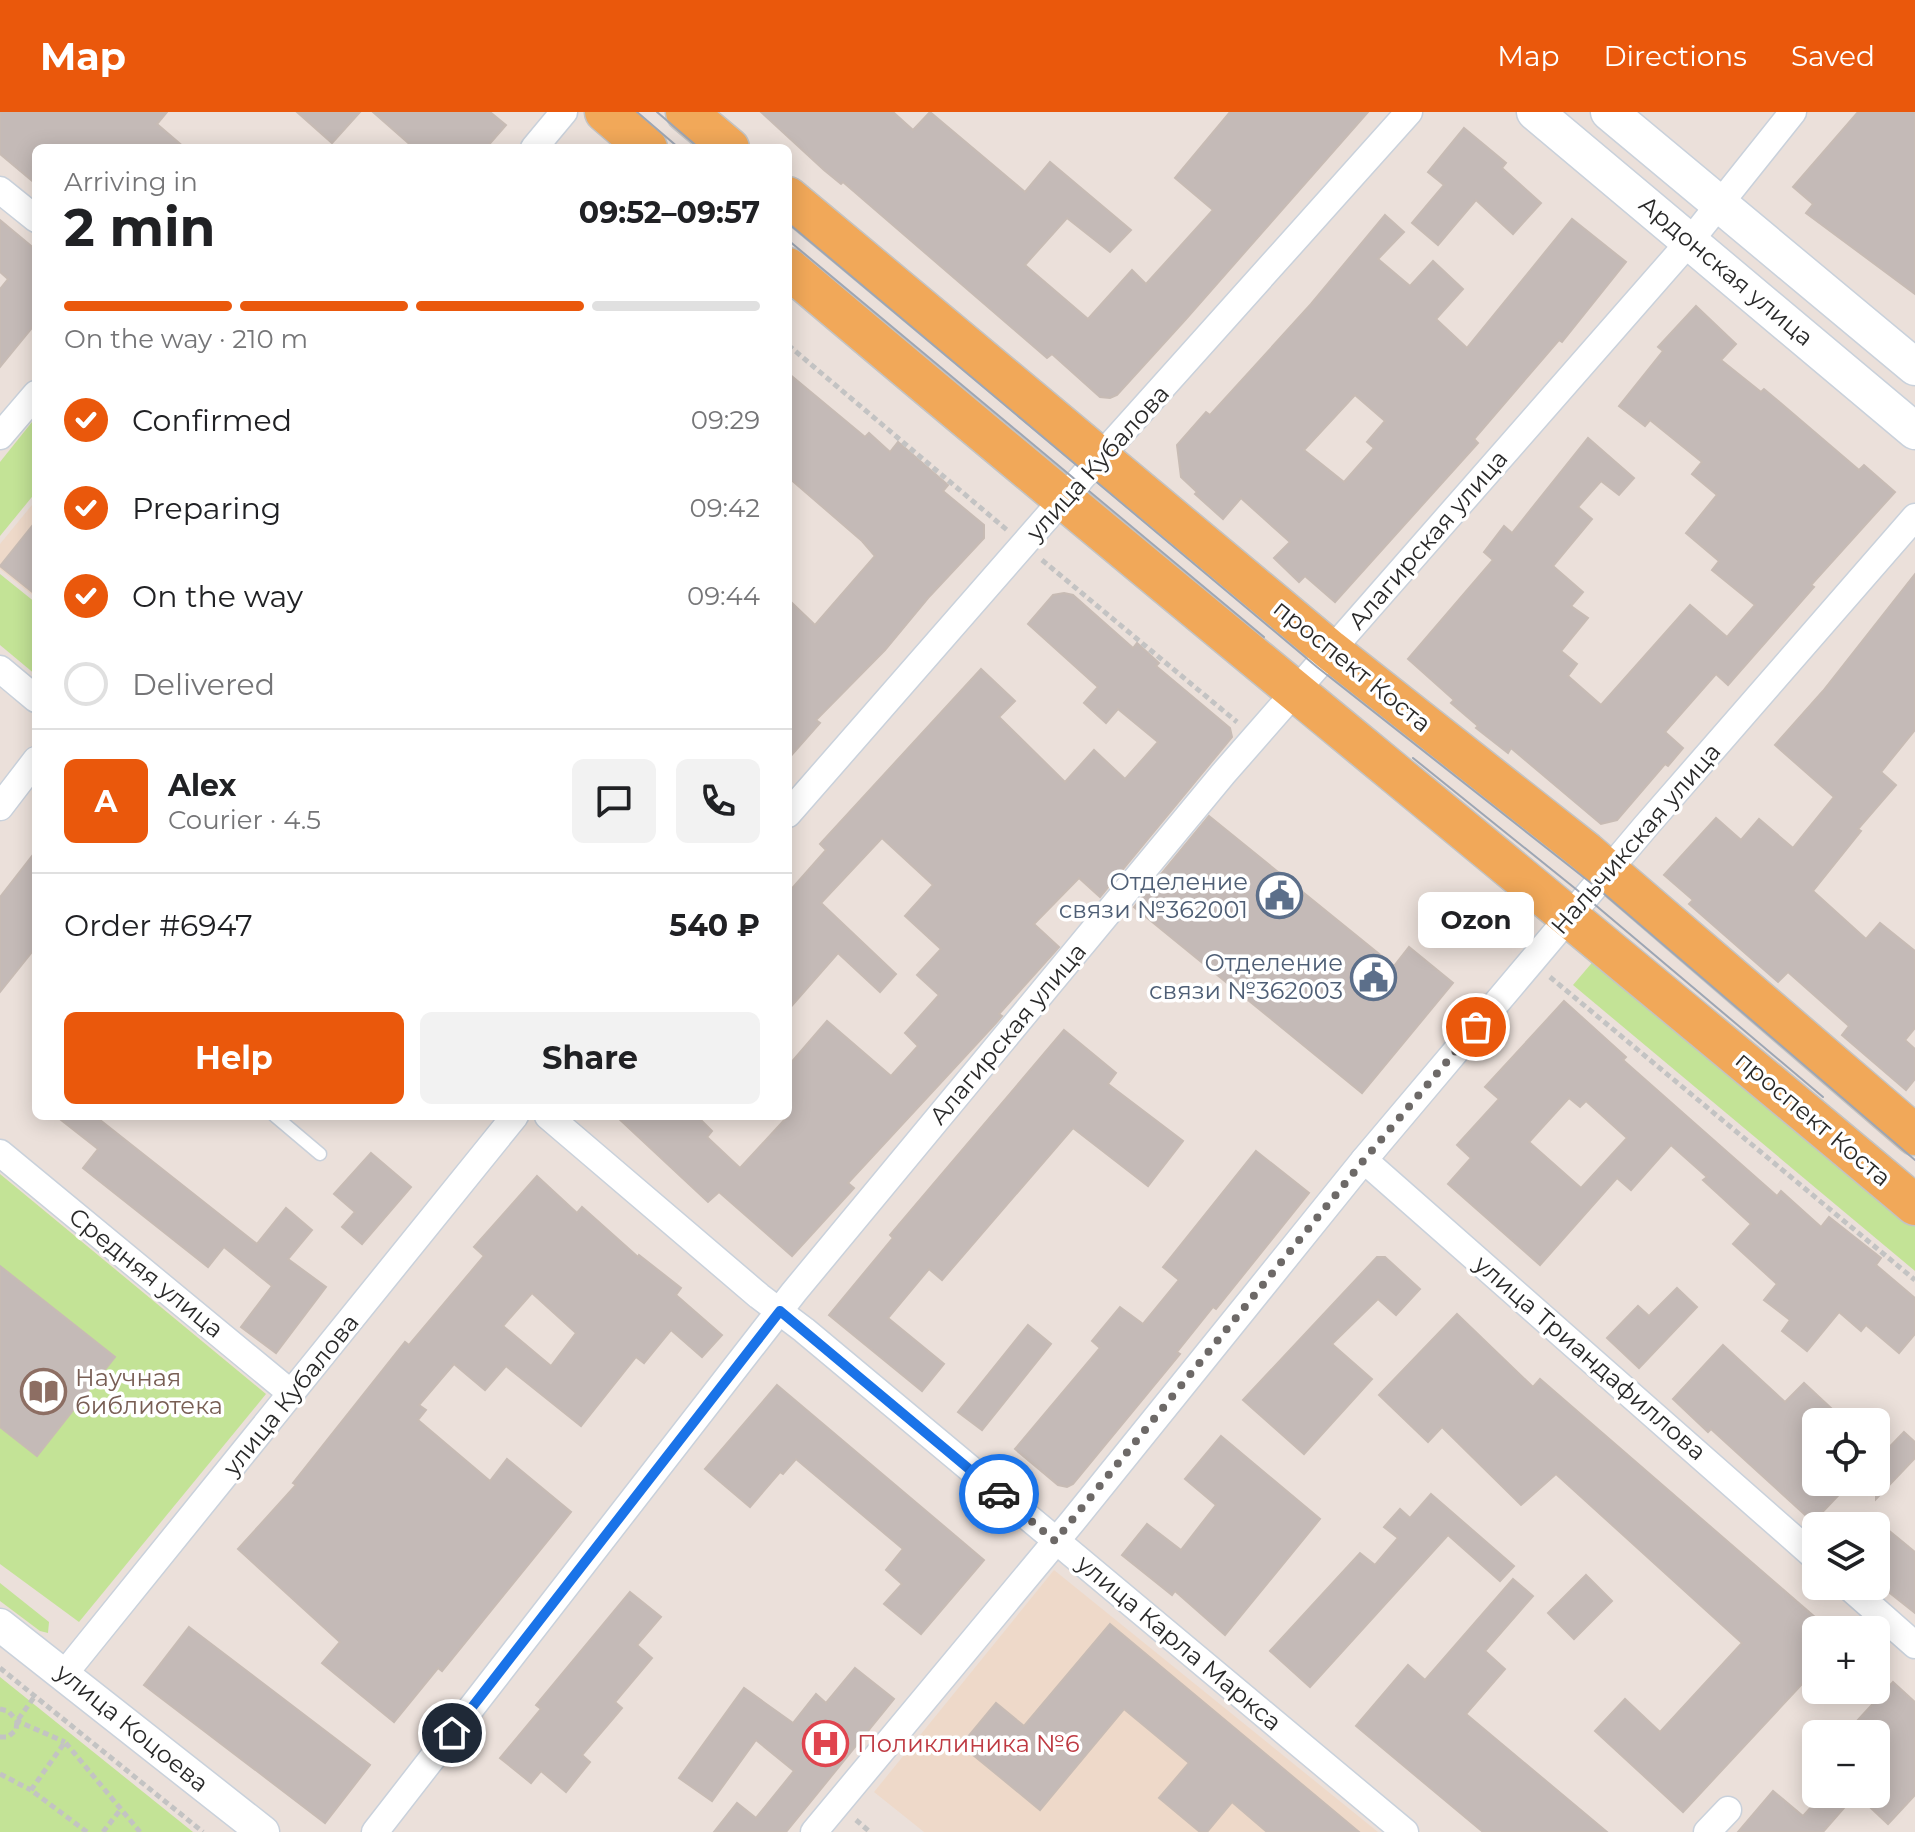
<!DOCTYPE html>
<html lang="en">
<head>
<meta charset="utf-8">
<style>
	body { margin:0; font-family:Montserrat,sans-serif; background:#f2f2f2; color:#202124; height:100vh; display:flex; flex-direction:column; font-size:30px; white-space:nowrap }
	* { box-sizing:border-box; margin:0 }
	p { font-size:26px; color:#757577 }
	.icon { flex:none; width:44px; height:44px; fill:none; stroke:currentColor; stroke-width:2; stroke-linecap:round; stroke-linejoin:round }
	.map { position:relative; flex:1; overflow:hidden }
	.panel { position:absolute; left:32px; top:32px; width:760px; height:976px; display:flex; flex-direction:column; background:#fff; border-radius:12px; box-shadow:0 4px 20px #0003 }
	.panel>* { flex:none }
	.tools { position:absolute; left:1802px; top:1296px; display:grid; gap:16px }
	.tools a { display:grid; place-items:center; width:88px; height:88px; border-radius:12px; background:#fff; box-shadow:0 4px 20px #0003; font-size:40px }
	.pin { position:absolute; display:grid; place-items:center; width:68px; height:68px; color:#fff; margin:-34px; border:4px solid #fff; border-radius:50%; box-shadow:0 2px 8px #0007 }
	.courier { position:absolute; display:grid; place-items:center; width:80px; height:80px; margin:-40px; border:6px solid #1a73e8; border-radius:50%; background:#fff; color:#222; box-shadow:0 2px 10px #0007 }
	.bubble { position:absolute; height:56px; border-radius:12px; background:#fff; box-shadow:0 4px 20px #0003; font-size:26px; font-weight:700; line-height:56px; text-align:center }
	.overview em { font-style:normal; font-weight:700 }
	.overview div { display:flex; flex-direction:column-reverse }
	.overview { display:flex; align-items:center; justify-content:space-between; height:136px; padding:0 32px }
	h1 { font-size:52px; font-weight:700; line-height:60px }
	.bar { display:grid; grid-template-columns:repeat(4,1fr); gap:12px 8px; align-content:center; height:96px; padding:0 32px }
	.bar i { height:10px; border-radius:6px; background:#e0e0e0 }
	.bar .selected { background:#ea580c }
	.bar p { grid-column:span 4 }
	.line { display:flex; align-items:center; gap:20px; padding:0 32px; border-top:2px solid #e0e0e0 }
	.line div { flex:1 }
	.round { display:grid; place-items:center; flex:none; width:84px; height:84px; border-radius:12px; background:#f2f2f2 }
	ol { padding:0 32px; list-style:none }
	li { display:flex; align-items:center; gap:24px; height:88px }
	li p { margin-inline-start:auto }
	li .icon { padding:8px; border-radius:50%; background:#ea580c; color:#fff; stroke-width:4 }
	li:last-child { color:#757577 }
	li i { width:44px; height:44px; border:4px solid #e0e0e0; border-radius:50% }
	.primary-button { display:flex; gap:16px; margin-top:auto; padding:16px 32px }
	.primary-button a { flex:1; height:92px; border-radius:12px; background:#ea580c; color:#fff; font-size:32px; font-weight:700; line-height:92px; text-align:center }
	.primary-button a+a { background:#f2f2f2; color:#202124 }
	header { display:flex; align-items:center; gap:48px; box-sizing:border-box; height:112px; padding:0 40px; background:#ea580c; color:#fff }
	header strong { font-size:38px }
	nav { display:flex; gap:44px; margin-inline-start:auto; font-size:28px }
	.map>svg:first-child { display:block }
	.education { fill:#eed9c9 }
	.green { fill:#c3e396 }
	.building { fill:#c4bab7; stroke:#c7bbb4; stroke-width:2; fill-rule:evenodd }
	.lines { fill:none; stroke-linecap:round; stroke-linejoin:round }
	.service-casing { stroke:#c9d1db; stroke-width:15 }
	.minor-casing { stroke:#c9d1db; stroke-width:29 }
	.tertiary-casing { stroke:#c9d1db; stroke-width:35 }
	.secondary-casing { stroke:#c9d1db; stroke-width:39 }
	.primary-casing { stroke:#c3c3c3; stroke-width:43 }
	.path { stroke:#c3c3c3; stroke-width:5; stroke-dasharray:6 4; stroke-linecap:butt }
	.service { stroke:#fff; stroke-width:12 }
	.minor { stroke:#fff; stroke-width:26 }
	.tertiary { stroke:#fff; stroke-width:32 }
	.secondary { stroke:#fff; stroke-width:36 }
	.primary { stroke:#f1a859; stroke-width:40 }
	.tram { stroke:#9da6b4; stroke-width:2 }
	.done { stroke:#6d6967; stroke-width:8; stroke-dasharray:0 14.4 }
	.route { stroke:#1a73e8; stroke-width:10 }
	.labels { text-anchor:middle; stroke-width:7; stroke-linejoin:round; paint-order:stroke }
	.street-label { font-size:24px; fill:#292929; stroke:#fff }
	.service-label { font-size:24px; fill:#4e5e75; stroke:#fff; text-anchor:end }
	.education-label { font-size:24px; fill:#785e54; stroke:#fff; text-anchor:start }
	.health-label { font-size:24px; fill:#be3a42; stroke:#fff; text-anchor:start }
</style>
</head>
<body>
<header>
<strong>Map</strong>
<nav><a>Map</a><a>Directions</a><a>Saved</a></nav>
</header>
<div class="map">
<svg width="1915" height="1720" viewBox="0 0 1915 1720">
	<rect width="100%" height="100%" fill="#ebe0da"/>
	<g class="education">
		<polygon points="36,388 36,486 0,457 0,432"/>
		<polygon points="1054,1458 1378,1720 924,1720 874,1680"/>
	</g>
	<g class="green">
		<polygon points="36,305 36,380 0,424 0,350"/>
		<polygon points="0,462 36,491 36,563 0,533"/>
		<polygon points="1596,846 1915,1113 1915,1159 1573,873"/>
		<polygon points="0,1062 266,1282 79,1510 0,1452"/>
		<polygon points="0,1471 49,1510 48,1521 40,1519 0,1489"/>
		<polygon points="0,1565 193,1720 0,1720"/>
	</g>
	<g class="building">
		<polygon points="0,0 167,0 157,12 185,36 36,36 36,72 0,42"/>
		<polygon points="297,0 360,0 332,31"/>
		<polygon points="373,0 490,0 506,13 486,36 414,36"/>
		<polygon points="761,0 893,0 913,18 930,0 1025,80 1050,50 1131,118 1110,140 1067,106 1025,153 1088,207 1132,158 1146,172 1213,98 1175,66 1230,0 1368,0 1186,207 1117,283 1110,286 1100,285 1052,242 1047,246 843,70 841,72 824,58"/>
		<polygon points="1858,0 1915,0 1915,182 1806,101 1813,92 1793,75"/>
		<polygon points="1464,16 1506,51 1502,56 1541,91 1513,122 1476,88 1438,133 1412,111 1444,73 1428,60"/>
		<path d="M 1385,103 L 1404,120 L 1378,147 L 1410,174 L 1433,149 L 1463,177 L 1436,207 L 1467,236 L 1572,107 L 1626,150 L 1562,230 L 1559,228 L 1474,327 L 1478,331 L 1335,490 L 1305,464 L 1299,470 L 1274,446 L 1290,430 L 1241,386 L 1223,407 L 1195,382 L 1197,380 L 1181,365 L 1177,333 L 1206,300 L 1210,303 L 1311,192 ZM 1355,283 L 1385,309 L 1367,330 L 1374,336 L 1344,370 L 1304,338 Z"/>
		<polygon points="0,108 36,138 36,211 0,255 0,177 8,167 0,160"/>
		<polygon points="1696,194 1736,232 1721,248 1761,280 1764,277 1859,358 1864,353 1895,380 1811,473 1814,475 1728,573 1716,562 1665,620 1683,636 1668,654 1665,652 1617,708 1601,712 1511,636 1508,641 1476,616 1478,614 1451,591 1454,588 1408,547 1493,448 1484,440 1504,414 1512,421 1588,326 1634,366 1619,383 1601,369 1578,395 1592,407 1553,454 1583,480 1571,494 1588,506 1561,539 1577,552 1568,564 1601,593 1690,493 1727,525 1755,493 1712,458 1719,449 1686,421 1717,383 1692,362 1702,350 1650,308 1645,314 1619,294 1663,239 1658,235"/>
		<polygon points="788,261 865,325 869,321 890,340 898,330 948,373 943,379 984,413 984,426 928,486 885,538 816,608 820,611 788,647 788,487 815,513 875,444 862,429 788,365"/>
		<polygon points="36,409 36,483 0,454"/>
		<polygon points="1915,462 1915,618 1881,660 1896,673 1858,717 1861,719 1813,779 1866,827 1880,811 1915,839 1915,916 1905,928 1915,937 1915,967 1906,978 1842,923 1849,914 1788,860 1778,870 1689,792 1693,788 1664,763 1716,706 1741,728 1759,707 1793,736 1834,685 1775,633 1823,579"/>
		<polygon points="1064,481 1073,483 1133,536 1137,531 1159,551 1156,554 1230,616 1232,625 1100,785 1079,766 1034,812 1059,835 999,902 1002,904 995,912 848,1071 854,1076 792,1144 719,1080 708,1090 616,1004 697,1004 712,1019 707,1025 740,1056 788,1004 788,954 827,909 891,964 918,934 905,921 939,883 917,863 941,837 905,804 933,773 882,726 821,791 896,862 880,880 838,841 788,898 788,781 826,738 820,732 981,557 1015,589 999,605 1065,670 1094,638 1125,667 1158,630 1118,597 1106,611 1084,591 1098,575 1028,512 1053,483"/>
		<polygon points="1209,704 1394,854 1409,835 1453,871 1362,981 1134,795"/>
		<polygon points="36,739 36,835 0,880 0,785"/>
		<path d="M 1564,889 L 1626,945 L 1623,948 L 1777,1084 L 1781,1079 L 1821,1115 L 1829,1105 L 1881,1146 L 1876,1153 L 1915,1186 L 1915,1222 L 1899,1241 L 1866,1213 L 1861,1219 L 1839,1200 L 1807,1239 L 1782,1219 L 1790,1208 L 1764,1188 L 1777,1172 L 1733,1132 L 1751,1112 L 1703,1068 L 1707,1065 L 1671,1033 L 1631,1078 L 1617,1066 L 1540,1153 L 1448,1072 L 1471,1046 L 1457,1033 L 1499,987 L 1485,975 ZM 1569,986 L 1580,995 L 1586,989 L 1627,1026 L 1581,1076 L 1529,1030 Z"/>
		<polygon points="1064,918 1116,961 1108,972 1183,1029 1148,1074 1073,1016 942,1168 929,1157 888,1206 944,1252 922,1279 829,1203 893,1126 890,1123"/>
		<polygon points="56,1004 95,1004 257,1132 286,1096 312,1118 288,1147 326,1175 276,1241 241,1215 272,1174 224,1135 208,1155 83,1056 98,1037"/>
		<polygon points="1256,1039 1309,1081 1216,1197 1213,1195 1177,1240 1180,1242 1073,1372 1067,1375 1058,1373 1015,1337 1100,1236 1092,1229 1120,1195 1143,1212 1179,1168 1163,1155"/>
		<polygon points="371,1041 411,1075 362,1132 342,1115 355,1100 334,1082"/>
		<path d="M 537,1064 L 577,1101 L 582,1095 L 638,1145 L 639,1143 L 681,1176 L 676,1183 L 722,1223 L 702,1245 L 671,1218 L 644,1251 L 636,1245 L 581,1314 L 506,1254 L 485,1278 L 454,1252 L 419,1293 L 426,1298 L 418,1308 L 490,1369 L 507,1347 L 571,1400 L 442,1559 L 438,1556 L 394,1610 L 322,1551 L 340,1530 L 238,1437 L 296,1373 L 293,1371 L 405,1230 L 409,1233 L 484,1144 L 474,1135 ZM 532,1181 L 576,1221 L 551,1254 L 503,1214 Z"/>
		<polygon points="1377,1145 1385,1145 1420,1177 1396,1203 1378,1187 1332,1232 1372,1267 1304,1342 1243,1288"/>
		<polygon points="0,1154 115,1245 37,1344 0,1315"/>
		<polygon points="1677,1176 1697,1195 1639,1256 1607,1226 1638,1194 1649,1204"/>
		<polygon points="1457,1202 1533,1275 1540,1267 1816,1506 1816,1557 1683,1700 1595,1619 1625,1587 1660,1620 1742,1531 1556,1362 1521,1393 1442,1315 1428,1330 1379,1283"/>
		<polygon points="1028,1213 1051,1232 982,1318 958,1300"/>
		<polygon points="1723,1233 1785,1290 1804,1271 1846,1310 1816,1310 1816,1370 1851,1370 1813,1410 1711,1317 1708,1320 1673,1287"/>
		<polygon points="777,1273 984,1448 921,1522 884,1492 902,1472 886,1458 903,1437 796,1347 783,1362 780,1360 750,1395 705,1357"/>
		<polygon points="1904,1320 1915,1330 1915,1346 1876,1387 1876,1349"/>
		<polygon points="1221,1324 1320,1407 1225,1523 1175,1479 1172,1483 1122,1443 1147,1412 1181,1438 1216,1393 1185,1367"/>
		<polygon points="1431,1382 1514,1454 1500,1469 1448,1423 1310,1575 1270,1539 1360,1441 1375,1453 1398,1426 1384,1415 1400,1397 1410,1406"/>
		<polygon points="1876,1408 1915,1440 1915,1501 1876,1470"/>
		<polygon points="1586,1463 1612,1489 1574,1527 1548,1501"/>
		<polygon points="1513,1467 1533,1484 1485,1539 1505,1557 1466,1602 1607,1720 1483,1720 1356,1614 1408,1553 1425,1568"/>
		<polygon points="630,1480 661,1505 637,1533 652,1546 615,1590 622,1596 582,1643 590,1650 566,1680 541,1659 531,1671 500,1646 541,1597 536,1593"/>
		<polygon points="1110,1512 1359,1720 1267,1720 1232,1690 1207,1720 1200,1720 1159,1686 1189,1651 1124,1597 1040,1698 961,1633 996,1591 1024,1614"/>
		<polygon points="189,1515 370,1653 325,1711 144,1573"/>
		<polygon points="855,1556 894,1587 786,1720 714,1720 737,1691 756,1706 794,1659 756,1628 712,1689 679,1666 744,1576 793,1611 816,1582 826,1591"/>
		<polygon points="1893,1570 1915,1590 1915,1683 1888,1712 1856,1682 1823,1720 1738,1720 1773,1679 1803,1704 1823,1682 1876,1682 1876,1622 1871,1622 1857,1609"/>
	</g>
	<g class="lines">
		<defs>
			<polyline id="service" points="275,1004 320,1042"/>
			<g id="minor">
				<polyline points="534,36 564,0"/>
				<polyline points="0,78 36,107"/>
				<polyline points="0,324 36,282"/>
				<polyline points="0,557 36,587"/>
				<polyline points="0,695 36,648"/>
				<polyline points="788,702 1099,346 1409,0"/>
				<polyline points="548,1004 759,1184 804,1218 1405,1720"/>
				<polyline points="0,1041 292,1282"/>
				<polyline points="1364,1048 1816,1446"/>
				<polyline points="1848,1474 1915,1533"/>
				<polyline points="65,1561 515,1004"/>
				<polyline points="375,1720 794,1180 1223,662 1690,129 1793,0"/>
				<polyline points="814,1720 1072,1410 1364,1048 1645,715 1915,405"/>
				<polyline points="1707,1720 1728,1698"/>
			</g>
			<polyline id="tertiary" points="0,1513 263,1720"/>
			<g id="secondary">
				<polyline points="1535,0 1915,319"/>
				<polyline points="1609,0 1915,255"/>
			</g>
			<g id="primary">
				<polyline points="605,0 647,36"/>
				<polyline points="686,0 729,36"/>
				<polyline points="788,85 1330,538 1586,740 1915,1023"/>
				<path d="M 788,156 C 1160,472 1541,778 1915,1093"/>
			</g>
		</defs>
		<use href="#service" class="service-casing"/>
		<use href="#minor" class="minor-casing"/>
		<use href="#tertiary" class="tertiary-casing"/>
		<use href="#secondary" class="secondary-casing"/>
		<use href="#primary" class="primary-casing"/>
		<g class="path">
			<polyline points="788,233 1007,418"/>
			<polyline points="1042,448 1237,610"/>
			<polyline points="1550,865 1915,1168"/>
			<polyline points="0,1556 203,1720"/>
			<polyline points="0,1597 8,1599 17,1609 65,1630"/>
			<polyline points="0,1625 8,1625 16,1618 17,1609 35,1584"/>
			<polyline points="0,1662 31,1678"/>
			<polyline points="856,1708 870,1720"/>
			<polyline points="87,1720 31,1678 65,1630 140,1720"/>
			<polyline points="103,1720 121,1697"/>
		</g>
		<use href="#service" class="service"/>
		<use href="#minor" class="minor"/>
		<use href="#tertiary" class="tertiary"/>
		<use href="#secondary" class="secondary"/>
		<use href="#primary" class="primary"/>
		<g class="tram">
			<polyline points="637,0 679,36"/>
			<polyline points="657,0 699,36"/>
			<polyline points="788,111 1317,555 1596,775 1915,1048"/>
			<polyline points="788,128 1264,525"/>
			<polyline points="1413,646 1587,786 1823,985"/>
		</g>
	</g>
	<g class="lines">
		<polyline class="done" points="999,1382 1055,1429 1364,1048 1476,915"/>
		<polyline class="route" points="452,1621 780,1199 999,1382"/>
	</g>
	<defs>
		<symbol id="civic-ring" viewBox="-11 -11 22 22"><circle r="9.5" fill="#fff" stroke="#5c6f8a" stroke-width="1.5"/><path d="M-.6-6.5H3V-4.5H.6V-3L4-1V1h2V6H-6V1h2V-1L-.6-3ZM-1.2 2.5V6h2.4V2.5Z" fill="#5c6f8a"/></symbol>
		<symbol id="library-ring" viewBox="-11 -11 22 22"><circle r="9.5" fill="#fff" stroke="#8d6e63" stroke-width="1.5"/><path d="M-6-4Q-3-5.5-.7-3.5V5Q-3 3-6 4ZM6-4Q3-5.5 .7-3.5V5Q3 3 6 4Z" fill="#8d6e63"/></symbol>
		<symbol id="hospital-ring" viewBox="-11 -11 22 22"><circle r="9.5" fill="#fff" stroke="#e0444e" stroke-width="1.5"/><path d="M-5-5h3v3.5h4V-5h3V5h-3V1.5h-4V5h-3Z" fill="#e0444e"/></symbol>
	</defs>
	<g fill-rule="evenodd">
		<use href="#civic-ring" x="1254" y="758" width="51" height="51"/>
		<use href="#civic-ring" x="1348" y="840" width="51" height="51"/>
		<use href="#library-ring" x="18" y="1254" width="51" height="51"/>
		<use href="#hospital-ring" x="800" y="1606" width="51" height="51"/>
	</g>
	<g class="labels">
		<g class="street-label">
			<text transform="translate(1726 159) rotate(40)" y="8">Ардонская улица</text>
			<text transform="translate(1098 351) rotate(-48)" y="8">улица Кубалова</text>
			<text transform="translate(1428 428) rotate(-49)" y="8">Алагирская улица</text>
			<text transform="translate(1352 554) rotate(39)" y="8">проспект Коста</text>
			<text transform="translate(1636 727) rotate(-49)" y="8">Нальчикская улица</text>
			<text transform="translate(1008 922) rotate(-50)" y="8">Алагирская улица</text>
			<text transform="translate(1813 1007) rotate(40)" y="8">проспект Коста</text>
			<text transform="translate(146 1161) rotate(39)" y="8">Средняя улица</text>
			<text transform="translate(1590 1246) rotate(41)" y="8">улица Триандафиллова</text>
			<text transform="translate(291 1283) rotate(-51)" y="8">улица Кубалова</text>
			<text transform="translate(1179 1531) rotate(40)" y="8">улица Карла Маркса</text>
			<text transform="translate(132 1616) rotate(39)" y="8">улица Коцоева</text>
		</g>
		<g class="service-label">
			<text x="1248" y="778">Отделение<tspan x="1248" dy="28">связи №362001</tspan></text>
			<text x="1343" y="859">Отделение<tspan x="1343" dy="28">связи №362003</tspan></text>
		</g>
		<g class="education-label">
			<text x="75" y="1274">Научная<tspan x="75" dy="28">библиотека</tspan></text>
		</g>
		<g class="health-label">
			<text x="857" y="1640">Поликлиника №6</text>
		</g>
	</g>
</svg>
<div class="tools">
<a><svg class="icon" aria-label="locate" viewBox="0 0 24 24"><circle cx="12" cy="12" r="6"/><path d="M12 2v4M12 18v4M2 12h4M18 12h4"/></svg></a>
<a><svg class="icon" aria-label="layers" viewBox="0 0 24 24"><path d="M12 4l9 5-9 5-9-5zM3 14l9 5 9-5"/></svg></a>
<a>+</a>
<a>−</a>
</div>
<div class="pin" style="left:1476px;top:915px;background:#ea580c"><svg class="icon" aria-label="bag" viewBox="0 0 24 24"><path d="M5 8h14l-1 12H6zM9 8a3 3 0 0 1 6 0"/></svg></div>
<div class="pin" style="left:452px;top:1621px;background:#1f2937"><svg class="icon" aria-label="home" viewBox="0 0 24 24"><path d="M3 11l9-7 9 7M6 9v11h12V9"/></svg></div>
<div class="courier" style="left:999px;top:1382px"><svg class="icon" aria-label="car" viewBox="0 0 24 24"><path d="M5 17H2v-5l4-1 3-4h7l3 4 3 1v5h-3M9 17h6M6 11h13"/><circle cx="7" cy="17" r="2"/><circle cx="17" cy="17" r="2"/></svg></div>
<div class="bubble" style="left:1418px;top:780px;width:116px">Ozon</div>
<section class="panel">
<div class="overview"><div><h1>2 min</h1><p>Arriving in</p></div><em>09:52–09:57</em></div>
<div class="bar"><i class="selected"></i><i class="selected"></i><i class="selected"></i><i></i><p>On the way · 210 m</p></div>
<ol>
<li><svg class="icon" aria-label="check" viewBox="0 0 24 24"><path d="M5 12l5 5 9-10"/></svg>Confirmed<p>09:29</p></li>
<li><svg class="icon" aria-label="check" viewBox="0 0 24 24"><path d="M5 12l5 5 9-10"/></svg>Preparing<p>09:42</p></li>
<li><svg class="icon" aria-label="check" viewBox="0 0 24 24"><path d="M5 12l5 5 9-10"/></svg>On the way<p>09:44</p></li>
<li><i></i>Delivered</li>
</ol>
<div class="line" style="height:144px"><b class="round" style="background:#ea580c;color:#fff">A</b><div><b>Alex</b><p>Courier · 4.5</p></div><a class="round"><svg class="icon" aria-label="chat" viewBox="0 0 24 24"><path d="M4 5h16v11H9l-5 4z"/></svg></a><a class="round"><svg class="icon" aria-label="phone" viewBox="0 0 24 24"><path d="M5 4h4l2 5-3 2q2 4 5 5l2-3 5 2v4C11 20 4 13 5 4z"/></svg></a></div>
<div class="line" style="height:104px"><div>Order #6947</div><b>540 ₽</b></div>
<div class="primary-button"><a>Help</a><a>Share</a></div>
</section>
</div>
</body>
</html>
